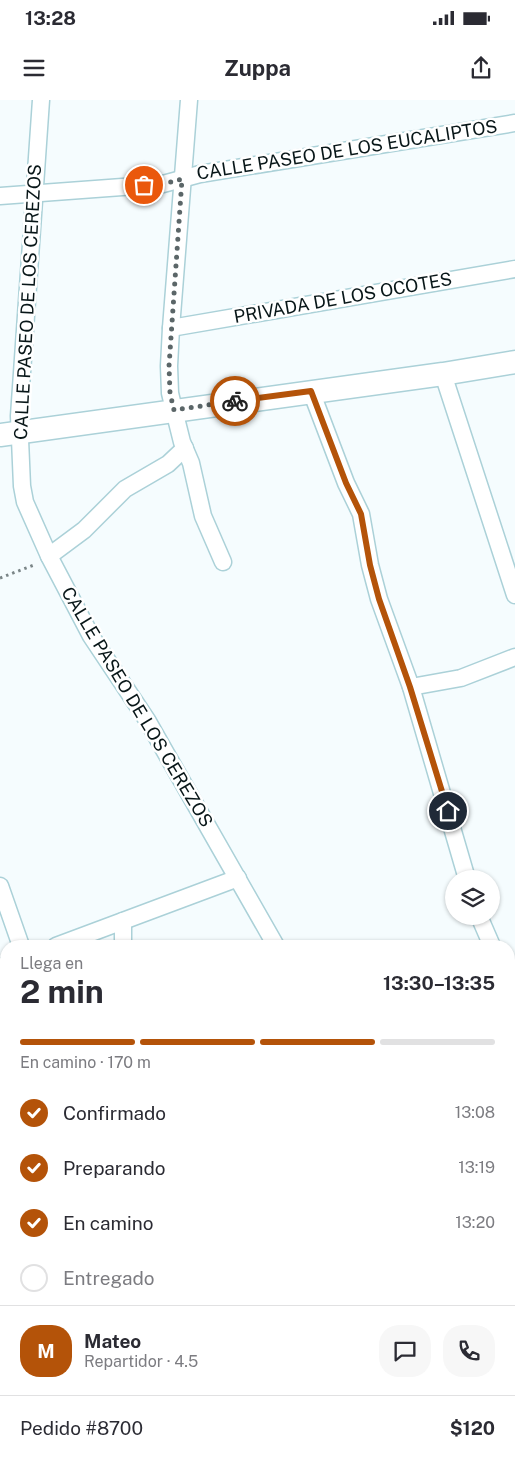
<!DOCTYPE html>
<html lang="es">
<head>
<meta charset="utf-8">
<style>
	body { margin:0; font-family:"Public Sans",sans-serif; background:#f7f7f7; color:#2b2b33; height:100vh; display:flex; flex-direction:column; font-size:19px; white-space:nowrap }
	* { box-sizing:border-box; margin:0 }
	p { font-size:16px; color:#7c7c81 }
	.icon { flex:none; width:28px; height:28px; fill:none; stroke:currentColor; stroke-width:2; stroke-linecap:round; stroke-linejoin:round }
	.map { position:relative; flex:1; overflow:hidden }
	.side { position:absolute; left:0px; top:840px; width:515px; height:530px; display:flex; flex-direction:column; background:#fff; border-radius:20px 20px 0 0; box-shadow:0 1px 4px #0004 }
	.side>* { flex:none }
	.tools { position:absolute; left:445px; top:770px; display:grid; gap:10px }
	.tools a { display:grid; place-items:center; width:55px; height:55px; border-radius:50%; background:#fff; box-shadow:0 1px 4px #0004; font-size:25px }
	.pin { position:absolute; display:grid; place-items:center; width:42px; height:42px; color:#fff; margin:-21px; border:2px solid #fff; border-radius:50%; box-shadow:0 1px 5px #0007 }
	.courier { position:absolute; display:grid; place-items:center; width:50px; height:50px; margin:-25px; border:4px solid #b45309; border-radius:50%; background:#fff; color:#222; box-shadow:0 1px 6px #0007 }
	.headline em { font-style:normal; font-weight:700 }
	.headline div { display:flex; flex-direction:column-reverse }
	.headline { display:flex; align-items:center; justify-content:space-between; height:85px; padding:0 20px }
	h1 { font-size:32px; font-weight:700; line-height:38px }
	.bar { display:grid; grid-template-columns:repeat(4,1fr); gap:8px 5px; align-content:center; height:60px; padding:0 20px }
	.bar i { height:6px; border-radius:4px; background:#e1e1e2 }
	.bar .selected { background:#b45309 }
	.bar p { grid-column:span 4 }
	.line { display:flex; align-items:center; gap:12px; padding:0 20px; border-top:1px solid #e1e1e2 }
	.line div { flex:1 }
	.round { display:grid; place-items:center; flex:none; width:52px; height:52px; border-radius:20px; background:#f7f7f7 }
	ol { padding:0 20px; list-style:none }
	li { display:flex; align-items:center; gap:15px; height:55px }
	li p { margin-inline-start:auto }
	li .icon { padding:5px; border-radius:50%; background:#b45309; color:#fff; stroke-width:4 }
	li:last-child { color:#7c7c81 }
	li i { width:28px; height:28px; border:2px solid #e1e1e2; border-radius:50% }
	.status { display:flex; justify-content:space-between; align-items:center; height:35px; padding:0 25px; background:#fff; direction:ltr }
	.status svg { height:14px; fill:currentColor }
	header { display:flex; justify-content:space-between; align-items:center; height:65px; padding:0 20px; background:#fff; font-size:22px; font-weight:700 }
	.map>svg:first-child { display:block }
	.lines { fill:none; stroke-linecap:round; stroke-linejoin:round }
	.street-casing { stroke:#abd1d8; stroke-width:19 }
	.secondary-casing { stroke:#abd1d8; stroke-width:25 }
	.path { stroke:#7a8587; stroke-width:3; stroke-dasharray:2.5 4; stroke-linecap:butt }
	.street { stroke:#fff; stroke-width:16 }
	.secondary { stroke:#fff; stroke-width:22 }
	.done { stroke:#5b6668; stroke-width:5; stroke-dasharray:0 9 }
	.route { stroke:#b45309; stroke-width:6 }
	.labels { text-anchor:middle; stroke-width:5; stroke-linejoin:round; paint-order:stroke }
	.street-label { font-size:18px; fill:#081618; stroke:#fff }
</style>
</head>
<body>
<div class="status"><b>13:28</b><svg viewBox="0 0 49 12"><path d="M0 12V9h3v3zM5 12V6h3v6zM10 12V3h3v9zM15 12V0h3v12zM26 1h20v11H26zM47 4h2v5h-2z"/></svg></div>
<header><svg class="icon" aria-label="menu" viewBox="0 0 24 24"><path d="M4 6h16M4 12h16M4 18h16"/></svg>Zuppa<svg class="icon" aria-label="share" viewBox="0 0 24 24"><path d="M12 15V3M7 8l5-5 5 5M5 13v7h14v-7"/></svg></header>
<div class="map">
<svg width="515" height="1370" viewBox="0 0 515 1370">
	<rect width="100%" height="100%" fill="#f5fcfe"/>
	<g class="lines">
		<defs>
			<g id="street">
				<polyline points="41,0 19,316 22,386 25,402 49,456 91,536 147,620 276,846"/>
				<polyline points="189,0 171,228 169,266 170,293 174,310 182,342 191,363 203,416 223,462"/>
				<polyline points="0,96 163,84 200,74 515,23"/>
				<polyline points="171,228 515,169"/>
				<polyline points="443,274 515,495"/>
				<polyline points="311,291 346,383 361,414 370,465 379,499 411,587 467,779"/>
				<polyline points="49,456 84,430 125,389 168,364 185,348"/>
				<polyline points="411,587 461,578 515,557"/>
				<polyline points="0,786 21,846"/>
				<polyline points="479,816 492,846"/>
				<polyline points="123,821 123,846"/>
				<polyline points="56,846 238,778"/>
				<polyline points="0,867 6,865"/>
				<polyline points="509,887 515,908"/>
				<polyline points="509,946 515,945"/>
				<polyline points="0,990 6,988"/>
				<polyline points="0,1103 6,1101"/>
				<polyline points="0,1142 6,1159"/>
				<polyline points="0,1219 6,1218"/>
				<polyline points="71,1364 72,1370"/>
				<polyline points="286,1364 287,1370"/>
				<polyline points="495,1364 497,1370"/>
				<polyline points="333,1370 354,1364"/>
			</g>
			<polyline id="secondary" points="0,335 443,274 515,262"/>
		</defs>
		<use href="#street" class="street-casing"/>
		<use href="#secondary" class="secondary-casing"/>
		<polyline class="path" points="0,478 34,465"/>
		<use href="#street" class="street"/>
		<use href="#secondary" class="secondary"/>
	</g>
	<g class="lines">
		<polyline class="done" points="144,85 163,84 182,79 169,266 170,293 174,310 235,301"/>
		<polyline class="route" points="235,301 311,291 346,383 361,414 370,465 379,499 410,587 448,711"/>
	</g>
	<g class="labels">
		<g class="street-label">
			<text transform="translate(347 50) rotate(-9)" y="6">CALLE PASEO DE LOS EUCALIPTOS</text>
			<text transform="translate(343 198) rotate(-10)" y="6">PRIVADA DE LOS OCOTES</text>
			<text transform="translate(28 202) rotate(-87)" y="6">CALLE PASEO DE LOS CEREZOS</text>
			<text transform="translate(137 607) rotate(59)" y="6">CALLE PASEO DE LOS CEREZOS</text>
		</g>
	</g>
</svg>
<div class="tools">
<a><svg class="icon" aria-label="layers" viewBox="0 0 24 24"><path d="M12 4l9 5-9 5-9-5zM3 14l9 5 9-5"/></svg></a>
</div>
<div class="pin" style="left:144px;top:85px;background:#ea580c"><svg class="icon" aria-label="bag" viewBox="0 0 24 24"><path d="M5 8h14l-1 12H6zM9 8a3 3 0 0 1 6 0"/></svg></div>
<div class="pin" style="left:448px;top:711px;background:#1f2937"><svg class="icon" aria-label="home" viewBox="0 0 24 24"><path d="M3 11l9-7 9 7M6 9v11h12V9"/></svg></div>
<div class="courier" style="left:235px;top:301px"><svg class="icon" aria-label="bike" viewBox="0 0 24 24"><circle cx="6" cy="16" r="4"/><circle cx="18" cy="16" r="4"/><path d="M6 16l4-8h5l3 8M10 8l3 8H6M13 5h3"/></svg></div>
<section class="side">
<div class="headline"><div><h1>2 min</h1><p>Llega en</p></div><em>13:30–13:35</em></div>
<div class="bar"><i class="selected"></i><i class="selected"></i><i class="selected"></i><i></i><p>En camino · 170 m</p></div>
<ol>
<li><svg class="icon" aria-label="check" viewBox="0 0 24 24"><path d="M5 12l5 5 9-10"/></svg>Confirmado<p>13:08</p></li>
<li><svg class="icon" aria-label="check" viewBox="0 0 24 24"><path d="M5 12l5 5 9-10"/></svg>Preparando<p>13:19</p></li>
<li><svg class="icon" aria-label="check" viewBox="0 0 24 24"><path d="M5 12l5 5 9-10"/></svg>En camino<p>13:20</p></li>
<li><i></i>Entregado</li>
</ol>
<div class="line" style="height:90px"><b class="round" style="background:#b45309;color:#fff">M</b><div><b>Mateo</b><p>Repartidor · 4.5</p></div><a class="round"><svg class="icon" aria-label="chat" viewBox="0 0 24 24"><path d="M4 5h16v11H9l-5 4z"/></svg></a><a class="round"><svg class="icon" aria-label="phone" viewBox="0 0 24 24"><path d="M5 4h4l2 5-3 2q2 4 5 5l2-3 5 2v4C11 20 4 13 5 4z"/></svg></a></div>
<div class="line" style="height:65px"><div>Pedido #8700</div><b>$120</b></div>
</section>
</div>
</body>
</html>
